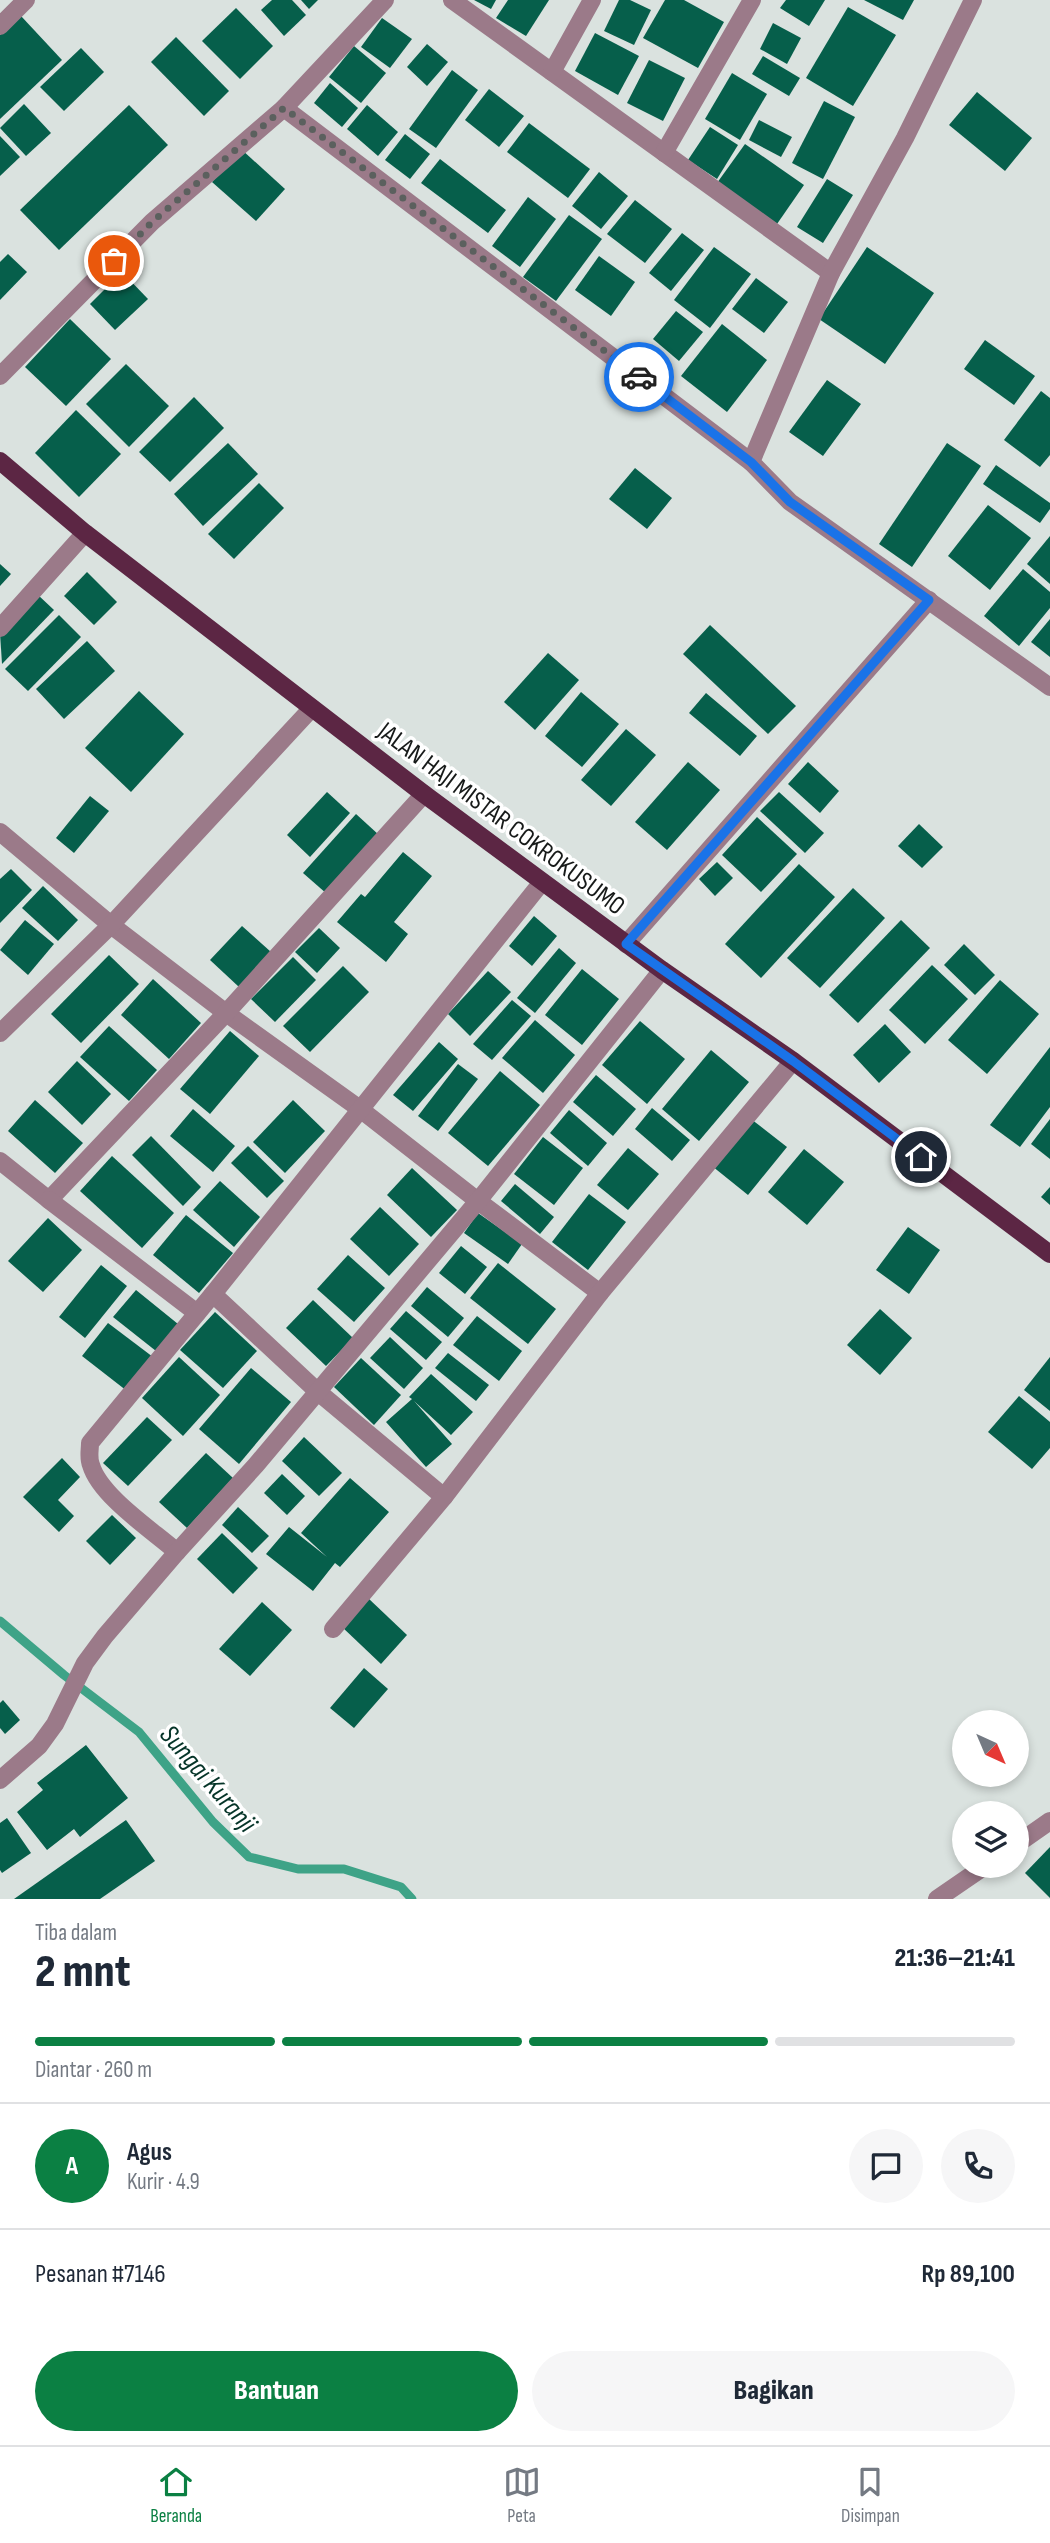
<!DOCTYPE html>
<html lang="id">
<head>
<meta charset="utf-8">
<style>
	body { margin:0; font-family:"Sofia Sans Condensed",sans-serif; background:#f6f6f7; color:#1f2937; height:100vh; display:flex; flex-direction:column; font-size:26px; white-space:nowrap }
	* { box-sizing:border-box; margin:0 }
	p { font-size:23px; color:#747a83 }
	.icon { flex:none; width:38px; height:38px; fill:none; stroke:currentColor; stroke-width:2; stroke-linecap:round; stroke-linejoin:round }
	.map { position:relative; height:1899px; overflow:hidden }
	.sheet { display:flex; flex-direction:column; background:#fff; flex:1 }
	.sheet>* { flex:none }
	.needle { width:46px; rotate:136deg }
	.tools { position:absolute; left:952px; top:1710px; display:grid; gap:14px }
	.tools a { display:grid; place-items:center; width:77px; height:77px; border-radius:50%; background:#fff; box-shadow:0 4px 10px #0003; font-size:35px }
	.pin { position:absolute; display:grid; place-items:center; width:60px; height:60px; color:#fff; margin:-30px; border:4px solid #fff; border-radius:50%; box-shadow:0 2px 7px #0007 }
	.courier { position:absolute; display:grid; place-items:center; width:70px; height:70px; margin:-35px; border:5px solid #1a73e8; border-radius:50%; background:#fff; color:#222; box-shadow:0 2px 9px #0007 }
	.overview em { font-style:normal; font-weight:800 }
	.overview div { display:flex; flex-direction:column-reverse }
	.overview { display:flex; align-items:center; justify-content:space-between; height:119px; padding:0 35px }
	h1 { font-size:46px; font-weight:800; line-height:52px }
	.bar { display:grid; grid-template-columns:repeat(4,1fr); gap:10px 7px; align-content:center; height:84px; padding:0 35px }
	.bar i { height:9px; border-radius:5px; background:#e0e1e3 }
	.bar .current { background:#0b8043 }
	.bar p { grid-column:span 4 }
	.line { display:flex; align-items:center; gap:18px; padding:0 35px; border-top:2px solid #e0e1e3 }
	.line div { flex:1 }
	.round { display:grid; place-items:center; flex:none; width:74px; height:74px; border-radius:37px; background:#f6f6f7 }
	.primary-button { display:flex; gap:14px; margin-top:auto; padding:14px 35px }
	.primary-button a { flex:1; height:80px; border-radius:42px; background:#0b8043; color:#fff; font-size:28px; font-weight:800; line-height:80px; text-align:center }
	.primary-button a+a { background:#f6f6f7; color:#1f2937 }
	.tab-bar { display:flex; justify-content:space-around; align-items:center; height:98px; border-top:2px solid #e0e1e3; background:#fff; font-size:19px; color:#747a83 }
	.tab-bar a { display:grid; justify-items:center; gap:4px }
	.tab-bar .current { color:#0b8043 }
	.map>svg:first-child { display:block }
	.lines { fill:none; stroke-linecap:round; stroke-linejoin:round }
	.stream { stroke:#3ea387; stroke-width:9 }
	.building { fill:#065f4b }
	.minor { stroke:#9b7a89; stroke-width:18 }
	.major { stroke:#5c2644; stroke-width:18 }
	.done { stroke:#5b605e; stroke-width:7; stroke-dasharray:0 12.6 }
	.route { stroke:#1a73e8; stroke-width:9 }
	.labels { text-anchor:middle; stroke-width:7; stroke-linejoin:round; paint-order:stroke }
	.street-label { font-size:26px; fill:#171a19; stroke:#fff }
	.water-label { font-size:28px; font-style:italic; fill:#053428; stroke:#fff }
</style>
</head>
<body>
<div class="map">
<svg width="1050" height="1899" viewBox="0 0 1050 1899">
	<rect width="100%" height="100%" fill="#dae2df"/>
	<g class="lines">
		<polyline class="stream" points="0,1621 64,1675 139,1732 213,1822 249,1857 298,1869 344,1869 401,1887 412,1899"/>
	</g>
	<g class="building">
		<polygon points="272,0 292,0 306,15 284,36 261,10"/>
		<polygon points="301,0 318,0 309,9"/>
		<polygon points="474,0 496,0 491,9"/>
		<polygon points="508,0 549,0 526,36 496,18"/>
		<polygon points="619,0 630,0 651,10 634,45 604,31"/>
		<polygon points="665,0 684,0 724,22 698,68 643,38"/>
		<polygon points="786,0 825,0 809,26 780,8"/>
		<polygon points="864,0 914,0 903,20"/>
		<polygon points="848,7 896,35 853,106 806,78"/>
		<polygon points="236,8 273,46 240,79 202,41"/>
		<polygon points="21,16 62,60 0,119 0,35"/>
		<polygon points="382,18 412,39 390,68 361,47"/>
		<polygon points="773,23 801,38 787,64 760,49"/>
		<polygon points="595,33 639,56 618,95 575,71"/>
		<polygon points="176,37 229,91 204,116 151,62"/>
		<polygon points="427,44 448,62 427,86 407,67"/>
		<polygon points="354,46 386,73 361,103 329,77"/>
		<polygon points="81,48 104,72 64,111 40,87"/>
		<polygon points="763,56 800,78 789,96 752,74"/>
		<polygon points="649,60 685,78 663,121 627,103"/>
		<polygon points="452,70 478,90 436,148 409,129"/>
		<polygon points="732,73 767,94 740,140 705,119"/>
		<polygon points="330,83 358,108 342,127 314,103"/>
		<polygon points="489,89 524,116 499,147 465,120"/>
		<polygon points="977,92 1032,138 1005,171 949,125"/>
		<polygon points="824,101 855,117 823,179 792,163"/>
		<polygon points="24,104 51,133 26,156 0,128"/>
		<polygon points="129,105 168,145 59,250 20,210"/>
		<polygon points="367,105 398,132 378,156 347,129"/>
		<polygon points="759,120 792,137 781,157 749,140"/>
		<polygon points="529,123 590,169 568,198 507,152"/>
		<polygon points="710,127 738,145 717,179 688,160"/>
		<polygon points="405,134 430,154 410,179 385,160"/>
		<polygon points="0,136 20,157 0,176"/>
		<polygon points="745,144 804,185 777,224 717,183"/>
		<polygon points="241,149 285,189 256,221 212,182"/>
		<polygon points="440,159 506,210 488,233 421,183"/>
		<polygon points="599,172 628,196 601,229 572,206"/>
		<polygon points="827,179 853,195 823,243 797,227"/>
		<polygon points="528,197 556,219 520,267 492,246"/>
		<polygon points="635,200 672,229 645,263 607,234"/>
		<polygon points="569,215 602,239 556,301 523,277"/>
		<polygon points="682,233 704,250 671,291 649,273"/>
		<polygon points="714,247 751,274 710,328 674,300"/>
		<polygon points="867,247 934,293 885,364 819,319"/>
		<polygon points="8,254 27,272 0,300 0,262"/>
		<polygon points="599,256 635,282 611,316 575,290"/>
		<polygon points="122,272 148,299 115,330 90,304"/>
		<polygon points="756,278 788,302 764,333 732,309"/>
		<polygon points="676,311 703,332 679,361 653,339"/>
		<polygon points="70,319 111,359 66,406 25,367"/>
		<polygon points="722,324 767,360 727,412 681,376"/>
		<polygon points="985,340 1035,376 1014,405 964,369"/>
		<polygon points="126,364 169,406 129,447 86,404"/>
		<polygon points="827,380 861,404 823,456 789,432"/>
		<polygon points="1041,391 1050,398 1050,455 1040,467 1004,440"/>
		<polygon points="194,397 224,428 170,482 139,452"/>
		<polygon points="76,410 121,454 79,497 35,453"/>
		<polygon points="228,443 258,474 203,526 174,494"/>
		<polygon points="947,443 981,466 912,567 879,544"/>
		<polygon points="996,465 1050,503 1050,509 1040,523 983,484"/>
		<polygon points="635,468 672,498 647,529 609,499"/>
		<polygon points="259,483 284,508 234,559 208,534"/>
		<polygon points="988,505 1031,538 990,590 948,556"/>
		<polygon points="1050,536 1050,584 1027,564"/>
		<polygon points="0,564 11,574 0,586"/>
		<polygon points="1023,569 1050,592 1050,608 1019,646 984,616"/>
		<polygon points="87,572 117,602 94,625 64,596"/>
		<polygon points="37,594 54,610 2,664 0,633"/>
		<polygon points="59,615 81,637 28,691 5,669"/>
		<polygon points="1050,619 1050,657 1031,642"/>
		<polygon points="710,625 796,706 768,734 683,654"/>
		<polygon points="87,641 115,671 64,719 36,689"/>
		<polygon points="548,653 579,680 535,730 504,702"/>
		<polygon points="139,691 184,734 131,792 85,748"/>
		<polygon points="581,692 619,724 582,767 545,736"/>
		<polygon points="706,693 757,736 740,756 689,713"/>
		<polygon points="626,729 656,755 611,806 581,780"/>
		<polygon points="688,762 720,790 667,850 635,822"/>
		<polygon points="808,762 839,791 820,813 788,784"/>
		<polygon points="327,792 350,813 310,857 287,835"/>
		<polygon points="779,792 824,833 805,853 760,811"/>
		<polygon points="90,796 109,811 74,853 56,838"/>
		<polygon points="356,814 379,835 327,894 303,873"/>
		<polygon points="757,817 797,854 761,892 722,855"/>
		<polygon points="919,824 943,847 922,868 898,846"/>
		<polygon points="403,852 432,876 394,922 408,934 386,962 337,922 361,894 365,897"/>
		<polygon points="717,862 733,878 715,896 699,879"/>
		<polygon points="799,864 835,897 761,978 725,944"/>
		<polygon points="11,869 32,890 0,923 0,879"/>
		<polygon points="43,886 78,920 58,941 22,908"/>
		<polygon points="853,888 885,918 820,988 787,958"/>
		<polygon points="534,916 557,936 532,966 509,946"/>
		<polygon points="25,920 54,944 28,975 0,950"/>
		<polygon points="901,920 930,948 858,1023 829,995"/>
		<polygon points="242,926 271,952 239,987 210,960"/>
		<polygon points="319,928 340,948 317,973 295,952"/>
		<polygon points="964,944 995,975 975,995 944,965"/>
		<polygon points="559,948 576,963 535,1013 517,998"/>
		<polygon points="109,955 139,984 81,1043 51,1014"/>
		<polygon points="293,957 316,980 275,1022 251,999"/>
		<polygon points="932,965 968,999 925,1044 889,1010"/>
		<polygon points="343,966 369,992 310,1052 283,1026"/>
		<polygon points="582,969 619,999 582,1045 545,1015"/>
		<polygon points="488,971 511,992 470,1036 448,1014"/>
		<polygon points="153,979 201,1023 169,1059 121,1015"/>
		<polygon points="1000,980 1039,1014 987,1074 948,1040"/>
		<polygon points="512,1000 531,1016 492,1060 473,1044"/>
		<polygon points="535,1020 575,1055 543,1093 502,1058"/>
		<polygon points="640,1021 685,1059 647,1104 602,1065"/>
		<polygon points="885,1024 911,1052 879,1083 853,1055"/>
		<polygon points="109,1026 157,1070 129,1101 80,1057"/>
		<polygon points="230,1031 259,1056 210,1114 180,1089"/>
		<polygon points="439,1042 458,1059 413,1111 393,1095"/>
		<polygon points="1050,1047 1050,1107 1020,1147 990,1125"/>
		<polygon points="711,1050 749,1082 699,1141 662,1109"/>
		<polygon points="77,1061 111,1094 82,1125 48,1092"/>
		<polygon points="458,1064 478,1079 438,1131 418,1116"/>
		<polygon points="500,1071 540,1105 488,1166 448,1133"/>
		<polygon points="596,1075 636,1109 613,1136 573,1102"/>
		<polygon points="35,1100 83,1143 55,1173 8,1131"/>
		<polygon points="293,1100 325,1131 285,1173 253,1142"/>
		<polygon points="652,1108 690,1140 672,1161 635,1129"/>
		<polygon points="193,1109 235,1146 213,1172 170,1136"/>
		<polygon points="569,1110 607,1143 588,1166 550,1133"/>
		<polygon points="751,1119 787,1147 748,1195 712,1166"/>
		<polygon points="1050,1119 1050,1159 1031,1144"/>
		<polygon points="151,1136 201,1187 183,1206 132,1155"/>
		<polygon points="543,1137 583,1168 554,1205 514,1174"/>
		<polygon points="248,1146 284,1181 267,1198 231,1163"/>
		<polygon points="628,1148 659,1174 628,1210 597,1185"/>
		<polygon points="804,1149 844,1182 807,1225 768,1192"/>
		<polygon points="112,1156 174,1213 142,1248 80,1191"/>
		<polygon points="412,1168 457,1210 431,1237 387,1195"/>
		<polygon points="220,1181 260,1217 234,1247 193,1210"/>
		<polygon points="515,1184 554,1217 540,1234 501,1201"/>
		<polygon points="1050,1187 1050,1205 1041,1197"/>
		<polygon points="589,1194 626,1222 588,1270 552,1242"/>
		<polygon points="380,1207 419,1244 389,1276 350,1239"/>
		<polygon points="478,1213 522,1244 508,1264 464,1233"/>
		<polygon points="186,1215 233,1253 199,1293 153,1255"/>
		<polygon points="48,1218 82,1250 43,1292 8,1261"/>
		<polygon points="908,1227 940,1250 909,1294 876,1270"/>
		<polygon points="461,1246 487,1267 465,1294 439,1273"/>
		<polygon points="348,1255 385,1288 354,1322 317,1289"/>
		<polygon points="498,1263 556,1309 528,1344 470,1298"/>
		<polygon points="101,1265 127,1286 85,1338 59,1317"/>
		<polygon points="427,1287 464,1318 448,1337 411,1306"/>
		<polygon points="136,1290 178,1324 156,1351 113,1317"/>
		<polygon points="313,1300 353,1338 326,1366 286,1328"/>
		<polygon points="880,1309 912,1338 880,1375 847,1345"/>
		<polygon points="406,1311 442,1342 426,1360 390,1329"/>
		<polygon points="215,1312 257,1351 223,1388 180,1350"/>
		<polygon points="477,1316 522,1351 499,1381 453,1345"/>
		<polygon points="108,1323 153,1357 127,1391 82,1356"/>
		<polygon points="390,1337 423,1368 404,1389 370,1358"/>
		<polygon points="448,1353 489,1385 476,1401 435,1368"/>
		<polygon points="179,1357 220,1395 183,1436 142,1398"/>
		<polygon points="1050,1357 1050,1411 1024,1390"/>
		<polygon points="361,1358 401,1395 374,1425 334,1387"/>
		<polygon points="251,1368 291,1402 239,1464 199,1429"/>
		<polygon points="431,1374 473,1412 451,1435 414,1401 452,1444 426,1467 386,1422 412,1399 409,1397"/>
		<polygon points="1019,1396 1050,1422 1050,1448 1032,1469 988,1432"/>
		<polygon points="147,1417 172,1440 128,1486 103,1463"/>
		<polygon points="304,1437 342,1473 319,1496 282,1461"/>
		<polygon points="206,1453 233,1478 187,1528 159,1502"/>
		<polygon points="62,1458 80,1477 58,1500 74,1516 59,1532 23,1497"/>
		<polygon points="282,1474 305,1496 287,1515 264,1493"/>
		<polygon points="350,1478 389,1512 340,1567 335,1563 313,1591 266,1554 289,1527 327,1557 301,1533"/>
		<polygon points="238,1507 269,1536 252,1553 222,1525"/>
		<polygon points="112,1515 136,1538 110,1565 86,1541"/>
		<polygon points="222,1533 258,1568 233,1594 197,1559"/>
		<polygon points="368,1598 407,1635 381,1664 341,1626"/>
		<polygon points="262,1602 292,1630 250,1676 219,1649"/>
		<polygon points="364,1668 388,1689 354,1728 330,1708"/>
		<polygon points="3,1700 20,1720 5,1734 0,1728 0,1703"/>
		<polygon points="86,1745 128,1798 80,1837 74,1829 47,1850 17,1812 43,1790 37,1783"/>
		<polygon points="7,1818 31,1853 2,1873 0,1870 0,1823"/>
		<polygon points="126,1820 155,1861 100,1899 14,1899"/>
		<polygon points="1050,1847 1050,1898 1025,1873"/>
	</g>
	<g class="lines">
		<g class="minor">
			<polyline points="452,0 831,273"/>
			<polyline points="973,0 905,138 831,273 751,462 790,502 1050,687"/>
			<polyline points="0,26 26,0"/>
			<polyline points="552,72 592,0"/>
			<polyline points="284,108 751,462"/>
			<polyline points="664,153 752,0"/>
			<polyline points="0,376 152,222 284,108 385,0"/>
			<polyline points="0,628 85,533"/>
			<polyline points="0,832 111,925 226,1013 360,1109 478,1201 600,1293"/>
			<polyline points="626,944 929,600"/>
			<polyline points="0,1033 111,925 312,708"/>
			<polyline points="0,1161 49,1200 226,1013 424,794"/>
			<polyline points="49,1200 197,1313"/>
			<polyline points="213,1294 317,1391 444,1497"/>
			<path d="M 177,1552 C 152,1530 100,1496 91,1465 C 88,1458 90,1450 90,1443 L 213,1294 L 542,882"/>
			<polyline points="333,1629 444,1497 600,1293 793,1061"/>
			<polyline points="0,1780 39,1746 55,1724 85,1663 105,1636 177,1552 256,1465 478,1201 662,970"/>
			<polyline points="1017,1844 1050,1821"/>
			<polyline points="937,1899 985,1866"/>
		</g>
		<polyline class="major" points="0,461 85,533 424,794 662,970 793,1061 1050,1254"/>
	</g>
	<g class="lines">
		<polyline class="done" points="114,261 152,222 284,108 639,377"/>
		<polyline class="route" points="639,377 751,462 790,502 929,600 626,944 793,1061 921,1157"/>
	</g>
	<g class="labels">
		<g class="street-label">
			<text transform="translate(502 818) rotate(37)" y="9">JALAN HAJI MISTAR COKROKUSUMO</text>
		</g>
		<g class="water-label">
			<text transform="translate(209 1778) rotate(49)" y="10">Sungai Kuranji</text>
		</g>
	</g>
</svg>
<div class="tools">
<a><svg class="needle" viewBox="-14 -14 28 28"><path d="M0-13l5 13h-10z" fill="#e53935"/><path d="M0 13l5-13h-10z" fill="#747a83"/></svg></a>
<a><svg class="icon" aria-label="layers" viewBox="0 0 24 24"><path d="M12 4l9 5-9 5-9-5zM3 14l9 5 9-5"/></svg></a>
</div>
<div class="pin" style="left:114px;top:261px;background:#ea580c"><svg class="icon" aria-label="bag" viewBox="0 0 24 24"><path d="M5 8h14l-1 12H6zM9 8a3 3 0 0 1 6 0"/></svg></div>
<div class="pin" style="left:921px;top:1157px;background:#1f2937"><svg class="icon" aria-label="home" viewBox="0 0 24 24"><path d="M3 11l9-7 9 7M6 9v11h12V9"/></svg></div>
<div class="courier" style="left:639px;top:377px"><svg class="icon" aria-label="car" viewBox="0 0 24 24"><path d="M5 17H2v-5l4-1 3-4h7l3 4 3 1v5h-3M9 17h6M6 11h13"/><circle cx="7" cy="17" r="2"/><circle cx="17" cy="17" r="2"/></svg></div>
</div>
<section class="sheet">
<div class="overview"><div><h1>2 mnt</h1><p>Tiba dalam</p></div><em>21:36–21:41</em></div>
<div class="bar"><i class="current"></i><i class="current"></i><i class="current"></i><i></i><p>Diantar · 260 m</p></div>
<div class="line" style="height:126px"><b class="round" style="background:#0b8043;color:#fff">A</b><div><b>Agus</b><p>Kurir · 4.9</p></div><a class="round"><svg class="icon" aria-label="chat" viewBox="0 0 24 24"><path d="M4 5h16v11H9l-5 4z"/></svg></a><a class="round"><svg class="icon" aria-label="phone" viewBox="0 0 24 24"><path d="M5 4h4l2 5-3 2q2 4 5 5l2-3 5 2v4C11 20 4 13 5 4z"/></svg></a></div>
<div class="line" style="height:91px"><div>Pesanan #7146</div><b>Rp 89,100</b></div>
<div class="primary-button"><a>Bantuan</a><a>Bagikan</a></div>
</section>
<nav class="tab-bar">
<a class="current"><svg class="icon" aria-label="home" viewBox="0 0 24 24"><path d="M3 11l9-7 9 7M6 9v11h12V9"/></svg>Beranda</a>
<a><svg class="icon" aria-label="map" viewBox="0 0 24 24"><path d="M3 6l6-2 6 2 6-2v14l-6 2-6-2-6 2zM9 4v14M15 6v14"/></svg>Peta</a>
<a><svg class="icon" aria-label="saved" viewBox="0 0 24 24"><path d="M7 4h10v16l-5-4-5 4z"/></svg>Disimpan</a>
</nav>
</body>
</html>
